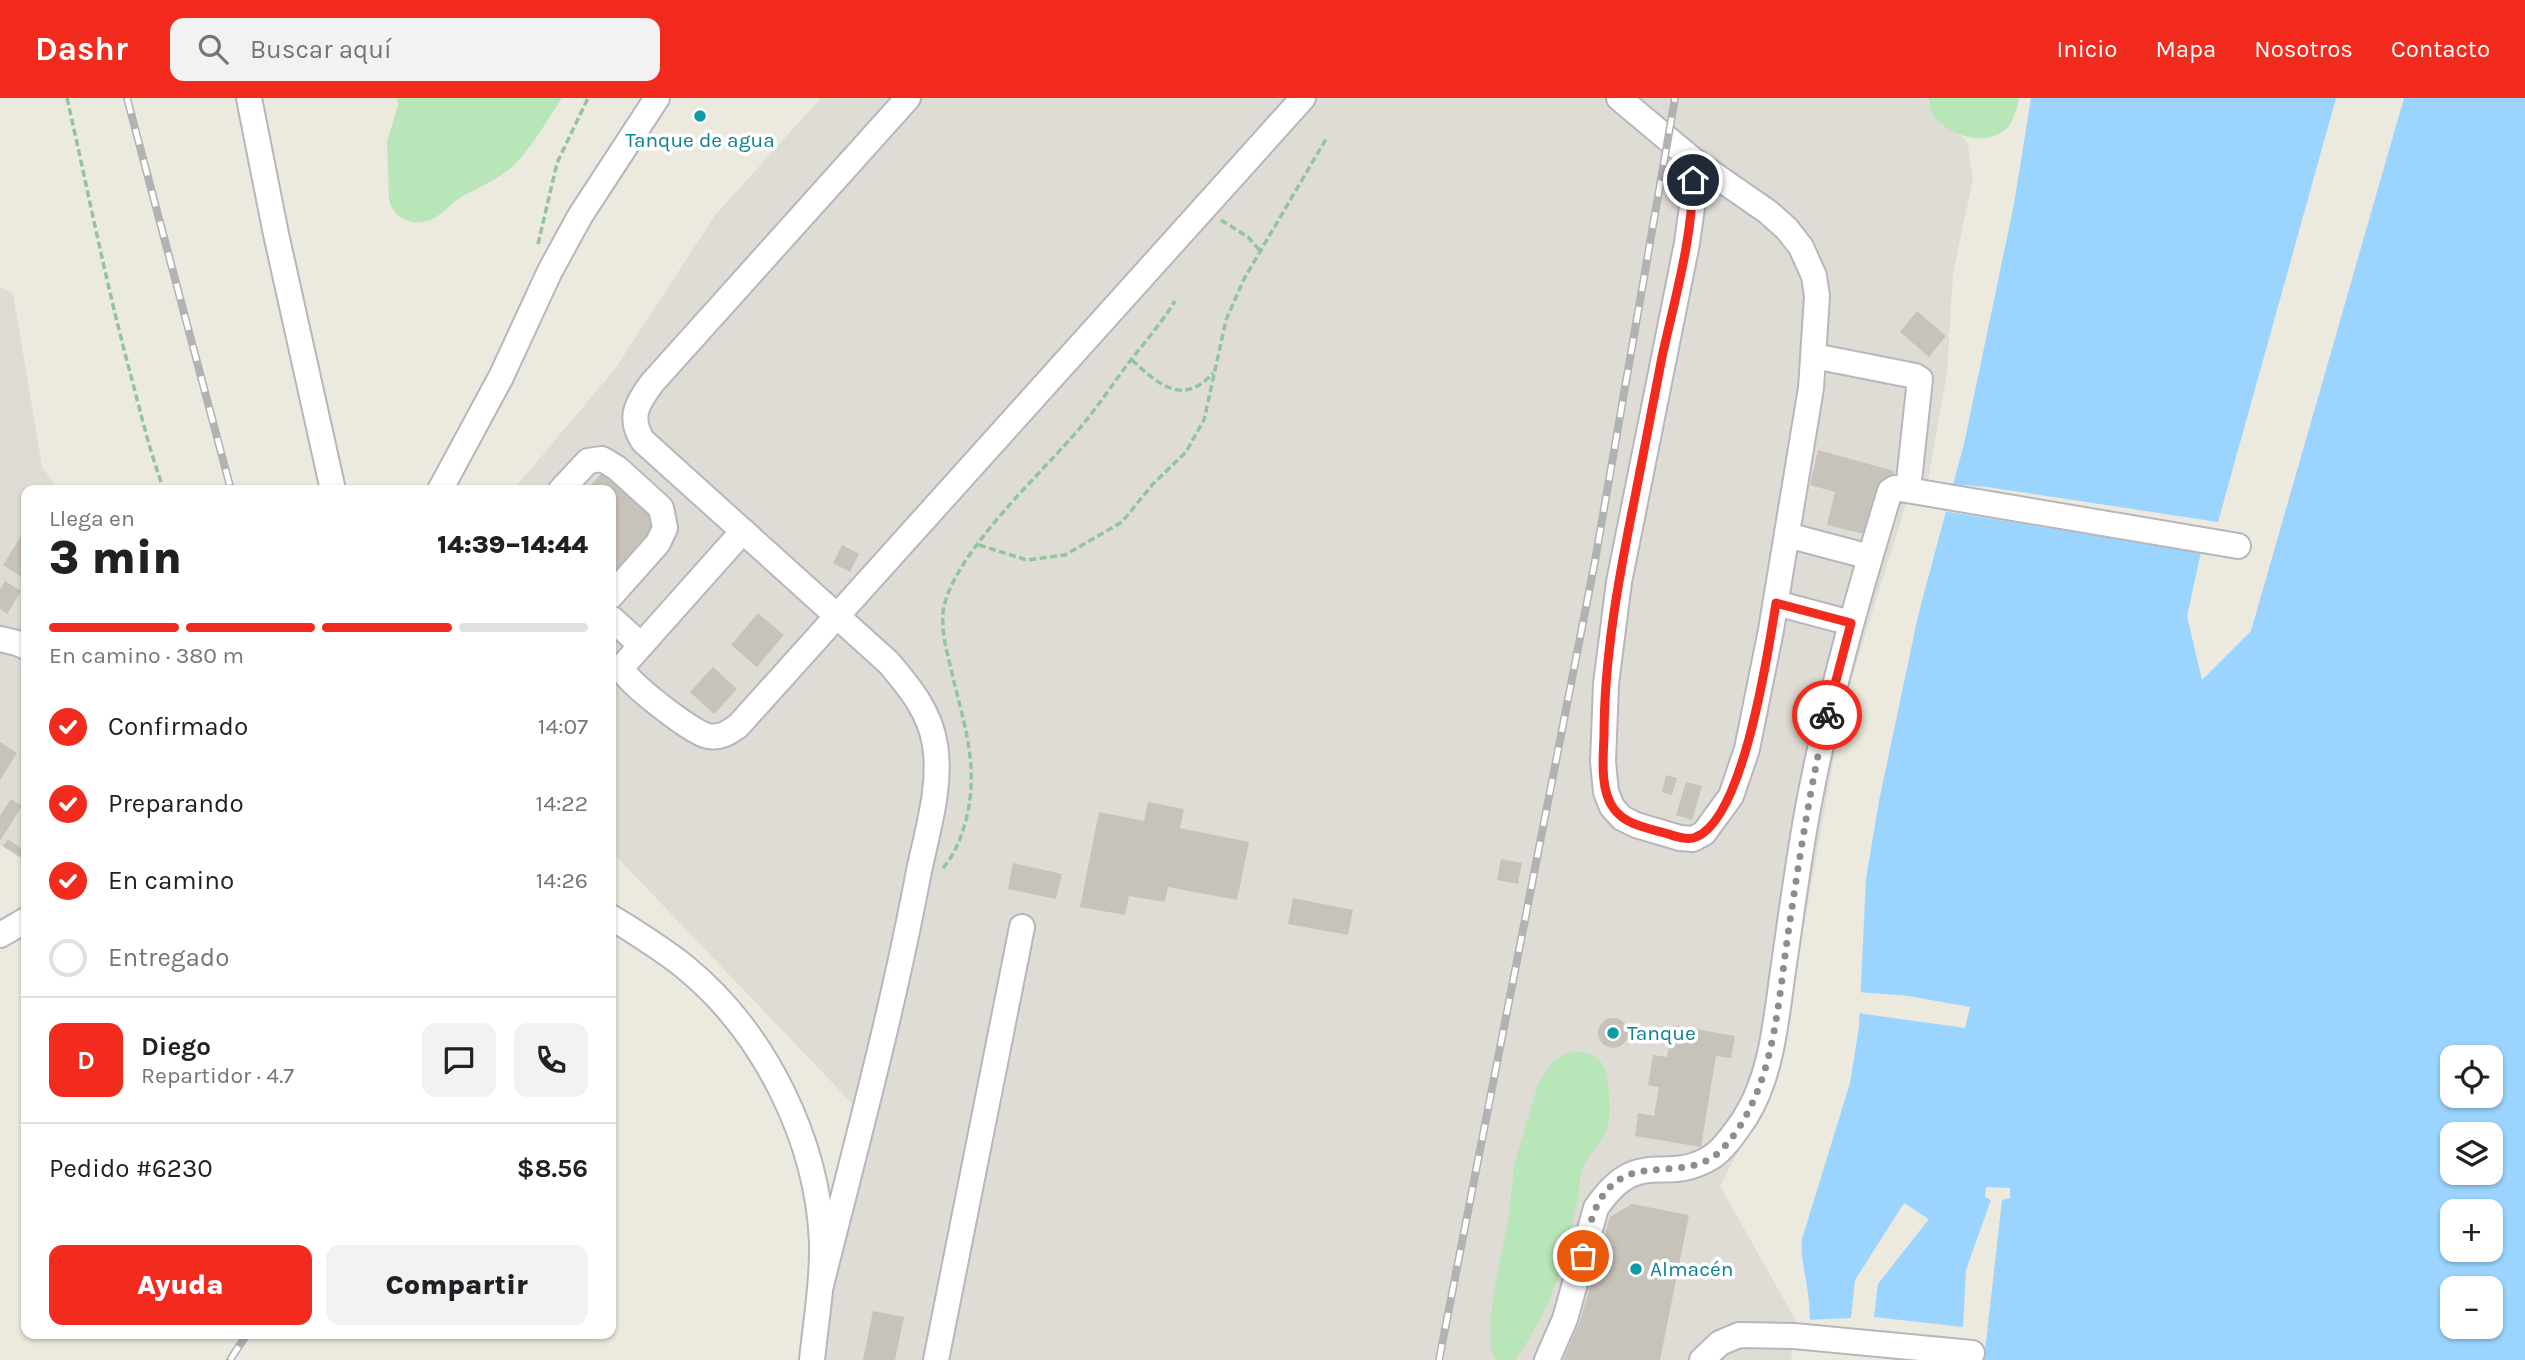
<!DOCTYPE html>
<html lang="es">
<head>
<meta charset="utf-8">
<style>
	body { margin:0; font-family:Karla,sans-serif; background:#f2f2f2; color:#202124; height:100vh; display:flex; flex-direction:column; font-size:26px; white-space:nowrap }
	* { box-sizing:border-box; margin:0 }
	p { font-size:23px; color:#757577 }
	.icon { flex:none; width:38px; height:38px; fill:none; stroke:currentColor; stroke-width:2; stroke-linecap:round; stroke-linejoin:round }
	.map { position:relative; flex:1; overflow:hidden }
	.panel { position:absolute; left:21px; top:387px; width:595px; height:854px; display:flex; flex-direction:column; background:#fff; border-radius:14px; box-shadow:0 2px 5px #0004 }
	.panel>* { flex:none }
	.controls { position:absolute; left:2440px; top:947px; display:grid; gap:14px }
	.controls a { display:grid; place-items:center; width:63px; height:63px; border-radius:14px; background:#fff; box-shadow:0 2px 5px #0004; font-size:35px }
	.pin { position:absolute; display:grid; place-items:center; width:60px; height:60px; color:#fff; margin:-30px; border:4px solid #fff; border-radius:50%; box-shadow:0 2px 7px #0007 }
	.courier { position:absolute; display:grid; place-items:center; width:70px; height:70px; margin:-35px; border:5px solid #f32b1e; border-radius:50%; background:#fff; color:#222; box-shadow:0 2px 9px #0007 }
	.headline em { font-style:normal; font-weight:800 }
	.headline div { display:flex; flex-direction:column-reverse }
	.headline { display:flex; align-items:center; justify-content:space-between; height:119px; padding:0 28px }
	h1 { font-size:46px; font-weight:800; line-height:52px }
	.bar { display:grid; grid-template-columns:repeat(4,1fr); gap:10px 7px; align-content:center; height:84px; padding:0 28px }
	.bar i { height:9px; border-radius:5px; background:#e0e0e0 }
	.bar .selected { background:#f32b1e }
	.bar p { grid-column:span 4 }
	.line { display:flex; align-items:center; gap:18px; padding:0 28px; border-top:2px solid #e0e0e0 }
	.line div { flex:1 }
	.round { display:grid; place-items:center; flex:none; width:74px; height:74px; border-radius:14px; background:#f2f2f2 }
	ol { padding:0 28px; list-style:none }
	li { display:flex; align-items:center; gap:21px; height:77px }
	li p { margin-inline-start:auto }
	li .icon { padding:7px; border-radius:50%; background:#f32b1e; color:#fff; stroke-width:4 }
	li:last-child { color:#757577 }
	li i { width:38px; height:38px; border:4px solid #e0e0e0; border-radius:50% }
	.button { display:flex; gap:14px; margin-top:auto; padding:14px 28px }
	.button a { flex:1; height:80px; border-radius:14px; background:#f32b1e; color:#fff; font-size:28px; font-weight:800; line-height:80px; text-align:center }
	.button a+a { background:#f2f2f2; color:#202124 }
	header { display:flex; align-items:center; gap:42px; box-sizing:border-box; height:98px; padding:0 35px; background:#f32b1e; color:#fff }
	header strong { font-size:33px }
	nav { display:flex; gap:38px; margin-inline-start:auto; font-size:24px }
	.search { width:490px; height:63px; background:#f2f2f2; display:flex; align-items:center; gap:18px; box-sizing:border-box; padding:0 24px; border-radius:14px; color:#757577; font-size:26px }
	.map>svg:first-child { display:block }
	.industrial { fill:#dfdcd6 }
	.green { fill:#b9e6b8 }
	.water { fill:#9bd5ff; fill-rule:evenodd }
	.pier { fill:#ece9de }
	.building { fill:#c7c3bb }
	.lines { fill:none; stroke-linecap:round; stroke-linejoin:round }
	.minor-casing { stroke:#b5b7bd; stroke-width:28 }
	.path { stroke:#90c59e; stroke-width:3.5; stroke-dasharray:7 3.5; stroke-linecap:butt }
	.minor { stroke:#fff; stroke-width:24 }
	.rail-casing { stroke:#b1b2b2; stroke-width:8 }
	.rail { stroke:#fff; stroke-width:5; stroke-dasharray:16; stroke-linecap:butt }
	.done { stroke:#8c8d8d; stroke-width:7; stroke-dasharray:0 12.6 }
	.route { stroke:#f32b1e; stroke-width:9 }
	.culture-dot { fill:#0f9aa8; stroke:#fff; stroke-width:2.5 }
	.labels { text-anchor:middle; stroke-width:7; stroke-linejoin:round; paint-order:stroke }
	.culture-label { font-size:21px; fill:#0d838f; stroke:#fff; text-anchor:start }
</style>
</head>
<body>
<header>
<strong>Dashr</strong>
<div class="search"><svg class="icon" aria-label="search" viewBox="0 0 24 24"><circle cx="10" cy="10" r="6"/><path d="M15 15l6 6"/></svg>Buscar aquí</div>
<nav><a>Inicio</a><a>Mapa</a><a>Nosotros</a><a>Contacto</a></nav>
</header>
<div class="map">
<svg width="2525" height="1262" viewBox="0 0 2525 1262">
	<rect width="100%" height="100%" fill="#ece9de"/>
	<g class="industrial">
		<polygon points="821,0 1929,0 1928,6 1943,27 1962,38 1968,46 1973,81 1953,175 1947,275 1923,409 1906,406 1844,605 1793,887 1791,909 1772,988 1720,1088 1796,1223 1791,1262 812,1262 864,1018 611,753 611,392 513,392 615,271 716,116"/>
		<polygon points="0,189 13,196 42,369 59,392 26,392 26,764 0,747"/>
	</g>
	<g class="green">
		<path d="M 397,0 L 562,0 C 548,21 535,44 518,63 C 504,79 481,88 463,98 C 452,104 443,117 432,121 C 414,129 394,122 389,102 L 387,44 L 398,7 Z"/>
		<path d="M 1929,0 L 2019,0 C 2016,14 2012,31 1997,37 C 1973,48 1927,30 1929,0 Z"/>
		<path d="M 1572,953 C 1582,953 1595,956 1601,964 C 1610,975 1612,1018 1607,1031 C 1601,1046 1586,1058 1582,1073 C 1579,1084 1580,1098 1576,1110 C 1572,1125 1569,1140 1565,1156 C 1555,1194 1538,1230 1515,1262 L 1496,1262 L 1491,1254 L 1490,1223 L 1496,1181 L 1509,1119 L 1514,1067 L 1538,986 L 1555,961 Z"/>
	</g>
	<path class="water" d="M 2031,0 L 2525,0 L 2525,1262 L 1807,1262 C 1810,1240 1811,1218 1808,1196 C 1806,1177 1800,1161 1802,1141 L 1850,985 L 1859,929 L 1866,781 L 1879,703 L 1918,518 L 1964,346 L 2014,106 ZM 2452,959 L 2490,959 L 2490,998 L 2452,998 ZM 2452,1036 L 2490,1036 L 2490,1074 L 2452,1074 ZM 2452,1113 L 2490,1113 L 2490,1152 L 2452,1152 ZM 2452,1190 L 2490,1190 L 2490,1228 L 2452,1228 Z"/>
	<g class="pier">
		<polygon points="2336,0 2404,0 2251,533 2202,582 2187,518 2201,454 1943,413 1950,386 1987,389 2218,424"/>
		<polygon points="1858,894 1909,898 1970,909 1965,930 1857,915"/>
		<polygon points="1986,1089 2010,1090 2010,1100 2002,1102 1984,1262 1803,1262 1806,1252 1806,1222 1851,1220 1855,1182 1904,1105 1929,1121 1878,1186 1874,1219 1963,1229 1966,1172 1991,1102 1985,1099"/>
	</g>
	<g class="building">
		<circle cx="700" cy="18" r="8"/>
		<polygon points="1917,213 1946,238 1929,259 1900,234"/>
		<polygon points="1818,352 1894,373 1887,401 1872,438 1827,427 1835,394 1810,387"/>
		<polygon points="603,374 660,424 611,480 611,392 586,392"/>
		<polygon points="26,430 26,482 3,467"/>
		<polygon points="842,447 859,456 850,474 833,465"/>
		<polygon points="5,483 21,493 7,516 0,511 0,491"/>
		<polygon points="758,515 784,537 757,569 731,547"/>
		<polygon points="713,569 737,591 714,616 690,594"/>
		<polygon points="0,644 17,655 0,682"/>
		<polygon points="1666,677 1677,680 1672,697 1662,694"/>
		<polygon points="1686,684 1702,688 1692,722 1676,717"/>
		<polygon points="11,701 22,708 0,743 0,718"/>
		<polygon points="1148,704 1184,711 1180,730 1249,744 1237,802 1168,789 1165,804 1129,798 1125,817 1080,809 1099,714 1144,723"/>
		<polygon points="8,741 26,754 26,763 3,748"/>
		<polygon points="1501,761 1522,765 1518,786 1497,782"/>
		<polygon points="1013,765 1062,776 1056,801 1008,791"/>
		<polygon points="1293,800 1353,812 1348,837 1288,826"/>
		<circle cx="1613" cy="935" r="15"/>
		<polygon points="1673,927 1735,938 1731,960 1716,958 1701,1049 1635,1038 1638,1015 1654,1018 1659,989 1648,987 1653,957 1667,959"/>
		<polygon points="1632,1106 1689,1117 1660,1262 1563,1262 1580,1223 1610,1119"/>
		<polygon points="873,1213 904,1219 895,1262 863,1262"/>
	</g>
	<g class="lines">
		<defs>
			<g id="minor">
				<polyline points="249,0 276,136 333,392"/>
				<polyline points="1619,0 1693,62 1768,114 1787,131 1801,149 1814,178 1817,198 1811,290 1771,532 1747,651 1731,698 1704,735 1693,741 1680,740 1636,727 1622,720 1612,709 1606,694 1603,664 1606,586 1619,484 1687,145 1693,102 1693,62"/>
				<polyline points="1814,258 1915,278 1920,281 1908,392"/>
				<polyline points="440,392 501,279 550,173 580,118 657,0"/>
				<polyline points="561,392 588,363 602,361 617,370 661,410 665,430 658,445 611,498"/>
				<path d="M 743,433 L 621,570 C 627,584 692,635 708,638 C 721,640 728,635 738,628 L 1303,0"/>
				<polyline points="1787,437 1870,459"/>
				<polyline points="1776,505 1851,525"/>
				<polyline points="611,520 641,547"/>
				<polyline points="0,541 17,545 26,549"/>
				<path d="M 611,819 C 636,835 663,851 686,870 C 765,935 818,1043 822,1145 C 823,1184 816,1223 812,1262"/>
				<polyline points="0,837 26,822"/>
				<path d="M 821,1187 C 855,1051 892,916 918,778 C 926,737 942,689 935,647 C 930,614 910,590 889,565 L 643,343 C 628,320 637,305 652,285 L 908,0"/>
				<polyline points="936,1262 1022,829"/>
				<path d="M 1547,1262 L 1565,1221 L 1596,1110 C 1639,1047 1663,1088 1710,1060 C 1724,1052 1736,1033 1745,1020 C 1772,977 1776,922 1783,873 C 1791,819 1798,764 1808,710 C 1828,603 1858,498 1890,393 L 1895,390 L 1901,391 L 2238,448"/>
				<polyline points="1702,1262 1720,1245 1739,1237 1794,1238 1972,1255"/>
			</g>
		</defs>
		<use href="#minor" class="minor-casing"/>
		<g class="path">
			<path d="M 67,0 C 88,93 106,186 131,278 C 141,316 150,355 164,392"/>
			<polyline points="1221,122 1248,139 1260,153"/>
			<polyline points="538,146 557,65 588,0"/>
			<path d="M 1132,262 C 1158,286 1183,309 1213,275"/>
			<polyline points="979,447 1027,462 1065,457 1122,424 1153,386 1186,354 1204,322 1226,222 1244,181 1326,41"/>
			<path d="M 943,770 C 955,756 961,740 966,722 C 980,667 963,624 951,571 C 946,550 940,529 944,508 C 957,454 1035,381 1072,339 C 1093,316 1109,291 1127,267 C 1143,246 1161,226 1175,203"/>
		</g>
		<use href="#minor" class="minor"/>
		<defs>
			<g id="rail">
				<polyline points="127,0 231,392"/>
				<polyline points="230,1262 247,1236"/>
				<polyline points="1439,1262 1595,463 1675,0"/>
			</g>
		</defs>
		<use href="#rail" class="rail-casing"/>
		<use href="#rail" class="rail"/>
	</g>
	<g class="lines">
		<path class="done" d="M 1583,1158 C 1587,1143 1589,1126 1595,1112 C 1621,1053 1669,1083 1710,1061 C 1724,1053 1739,1031 1747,1016 C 1776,961 1779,897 1788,836 C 1799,763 1810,689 1827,617"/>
		<path class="route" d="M 1693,82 C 1692,142 1675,200 1662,259 C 1653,305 1644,352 1635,399 C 1619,478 1604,558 1604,639 C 1603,661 1600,693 1614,711 C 1626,727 1647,730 1665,735 C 1675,738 1687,743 1696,739 C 1744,720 1768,554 1776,505 L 1851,525 L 1827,617"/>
	</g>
	<g class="culture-dot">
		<circle cx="700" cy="18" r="7"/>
		<circle cx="1613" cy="935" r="7"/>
		<circle cx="1636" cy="1171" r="7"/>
	</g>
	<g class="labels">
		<g class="culture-label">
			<text x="700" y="49" text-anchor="middle">Tanque de agua</text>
			<text x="1627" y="942">Tanque</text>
			<text x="1650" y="1178">Almacén</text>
		</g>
	</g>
</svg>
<div class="controls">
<a><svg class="icon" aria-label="locate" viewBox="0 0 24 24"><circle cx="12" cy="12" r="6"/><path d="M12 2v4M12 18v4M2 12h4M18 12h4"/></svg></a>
<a><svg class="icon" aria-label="layers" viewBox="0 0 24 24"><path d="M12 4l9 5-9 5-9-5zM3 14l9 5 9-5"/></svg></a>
<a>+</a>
<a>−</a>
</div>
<div class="pin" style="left:1583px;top:1158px;background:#ea580c"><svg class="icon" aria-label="bag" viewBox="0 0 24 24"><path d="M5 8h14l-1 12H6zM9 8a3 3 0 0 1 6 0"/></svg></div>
<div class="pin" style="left:1693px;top:82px;background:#1f2937"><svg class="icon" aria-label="home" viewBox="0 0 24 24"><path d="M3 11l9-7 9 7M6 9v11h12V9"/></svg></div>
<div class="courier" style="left:1827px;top:617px"><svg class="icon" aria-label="bike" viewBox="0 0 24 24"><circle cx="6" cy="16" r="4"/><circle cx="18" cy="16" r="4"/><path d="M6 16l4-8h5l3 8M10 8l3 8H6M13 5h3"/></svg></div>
<section class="panel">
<div class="headline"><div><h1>3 min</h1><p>Llega en</p></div><em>14:39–14:44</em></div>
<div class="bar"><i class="selected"></i><i class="selected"></i><i class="selected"></i><i></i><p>En camino · 380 m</p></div>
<ol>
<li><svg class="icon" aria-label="check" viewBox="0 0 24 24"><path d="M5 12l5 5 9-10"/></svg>Confirmado<p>14:07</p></li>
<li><svg class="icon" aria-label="check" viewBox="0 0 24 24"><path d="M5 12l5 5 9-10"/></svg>Preparando<p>14:22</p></li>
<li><svg class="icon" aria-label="check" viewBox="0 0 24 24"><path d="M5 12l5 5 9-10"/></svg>En camino<p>14:26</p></li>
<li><i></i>Entregado</li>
</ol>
<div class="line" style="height:126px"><b class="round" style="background:#f32b1e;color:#fff">D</b><div><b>Diego</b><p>Repartidor · 4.7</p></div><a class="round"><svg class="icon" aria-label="chat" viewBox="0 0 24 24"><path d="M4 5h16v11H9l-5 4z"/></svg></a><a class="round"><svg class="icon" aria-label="phone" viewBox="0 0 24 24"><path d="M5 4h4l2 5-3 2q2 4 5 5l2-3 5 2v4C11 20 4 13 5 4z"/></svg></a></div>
<div class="line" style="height:91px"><div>Pedido #6230</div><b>$8.56</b></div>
<div class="button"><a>Ayuda</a><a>Compartir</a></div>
</section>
</div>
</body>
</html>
